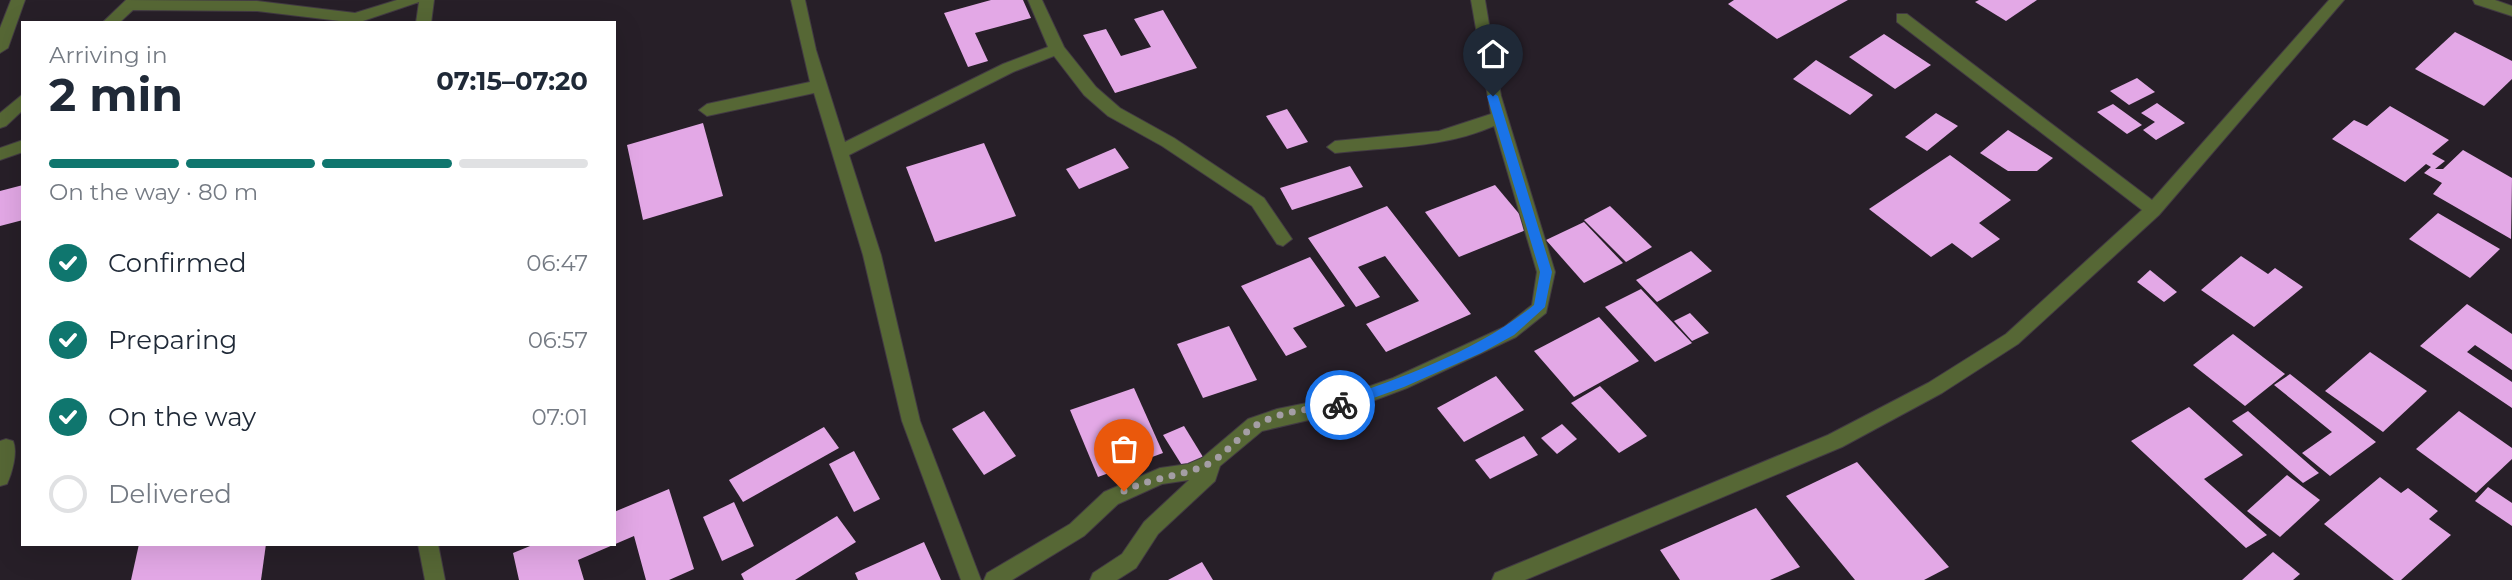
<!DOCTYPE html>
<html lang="en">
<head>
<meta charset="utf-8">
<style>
	body { margin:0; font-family:Montserrat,sans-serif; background:#f6f6f7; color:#1f2937; height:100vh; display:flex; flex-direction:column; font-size:26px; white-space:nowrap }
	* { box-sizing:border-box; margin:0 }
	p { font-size:23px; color:#747a83 }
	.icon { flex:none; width:38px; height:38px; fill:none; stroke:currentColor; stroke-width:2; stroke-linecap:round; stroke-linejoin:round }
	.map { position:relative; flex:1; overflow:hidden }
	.sheet { position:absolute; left:21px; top:21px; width:595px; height:525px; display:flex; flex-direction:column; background:#fff; border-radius:0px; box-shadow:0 7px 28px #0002 }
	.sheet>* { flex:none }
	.pin { position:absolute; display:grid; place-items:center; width:60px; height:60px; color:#fff; margin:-72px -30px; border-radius:50% 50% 50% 0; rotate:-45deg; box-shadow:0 0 7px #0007 }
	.pin .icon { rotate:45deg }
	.courier { position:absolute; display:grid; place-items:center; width:70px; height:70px; margin:-35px; border:5px solid #1a73e8; border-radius:50%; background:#fff; color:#222; box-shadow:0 2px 9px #0007 }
	.headline em { font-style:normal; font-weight:700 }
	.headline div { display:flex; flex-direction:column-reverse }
	.headline { display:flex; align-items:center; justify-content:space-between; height:119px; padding:0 28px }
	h1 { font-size:46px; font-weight:700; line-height:52px }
	.bar { display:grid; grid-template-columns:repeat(4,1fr); gap:10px 7px; align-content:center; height:84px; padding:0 28px }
	.bar i { height:9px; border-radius:5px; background:#e0e1e3 }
	.bar .on { background:#0f766e }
	.bar p { grid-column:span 4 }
	ol { padding:0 28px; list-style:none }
	li { display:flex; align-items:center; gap:21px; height:77px }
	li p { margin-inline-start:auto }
	li .icon { padding:7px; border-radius:50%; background:#0f766e; color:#fff; stroke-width:4 }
	li:last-child { color:#747a83 }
	li i { width:38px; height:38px; border:4px solid #e0e1e3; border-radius:50% }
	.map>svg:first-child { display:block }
	.building { fill:#e3a8e6 }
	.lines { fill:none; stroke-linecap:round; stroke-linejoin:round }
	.minor-casing { stroke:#423a43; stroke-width:2 }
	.minor { fill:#566735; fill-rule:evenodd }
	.route { fill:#1a73e8 }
	.done { stroke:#a49ea5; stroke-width:7; stroke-dasharray:0 12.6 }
</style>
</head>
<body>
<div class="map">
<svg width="2512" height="580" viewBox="0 0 2512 580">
	<rect width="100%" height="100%" fill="#271f28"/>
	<g class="building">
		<polygon points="991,0 1023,0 1031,18 975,33 988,61 968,67 944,13"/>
		<polygon points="1734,0 1848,0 1777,39 1728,4"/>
		<polygon points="1979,0 2037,0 2006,21 1975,2"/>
		<polygon points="1163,10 1197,68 1115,93 1083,35 1106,29 1121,56 1151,47 1134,19"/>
		<polygon points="2455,32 2512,61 2512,79 2484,106 2415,69"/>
		<polygon points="1884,34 1931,65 1895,89 1849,57"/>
		<polygon points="1816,60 1873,95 1850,115 1793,79"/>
		<polygon points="2137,78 2155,92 2129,105 2110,91"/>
		<polygon points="2157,103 2185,123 2156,140 2143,130 2155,122 2141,113"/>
		<polygon points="2113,104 2142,125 2127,134 2097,112"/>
		<polygon points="2390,106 2449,140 2432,154 2445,161 2435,169 2443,169 2463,150 2512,178 2511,239 2433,194 2442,183 2424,173 2431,167 2426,164 2405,182 2332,139 2354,120 2367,126"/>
		<polygon points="1287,109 1308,142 1287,149 1266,116"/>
		<polygon points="1936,113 1958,126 1927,151 1905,137"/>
		<polygon points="703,123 723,196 643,220 627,145"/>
		<polygon points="2008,130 2053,158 2037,171 2008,171 1980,153"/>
		<polygon points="984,143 1016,216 935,242 906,167"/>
		<polygon points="1115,148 1129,168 1079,189 1066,169"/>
		<polygon points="1950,155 2011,200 1979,223 2000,239 1972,258 1952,243 1931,257 1869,209"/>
		<polygon points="1350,166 1363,187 1292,210 1280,188"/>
		<polygon points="23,185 23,220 0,226 0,191"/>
		<polygon points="1495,185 1531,228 1459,257 1425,212"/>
		<polygon points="1387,206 1471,314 1386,352 1366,324 1419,301 1385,256 1358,267 1380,297 1356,307 1308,238"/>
		<polygon points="1610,206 1652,247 1626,262 1584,220"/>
		<polygon points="2438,213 2500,249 2470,278 2409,239"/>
		<polygon points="1584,222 1623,263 1584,283 1546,240"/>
		<polygon points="1691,251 1712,271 1657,302 1636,280"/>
		<polygon points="2241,256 2268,274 2275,268 2303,287 2254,327 2201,290"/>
		<polygon points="1310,257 1345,306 1293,328 1307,347 1286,356 1241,286"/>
		<polygon points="2150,270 2177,292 2164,302 2137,282"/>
		<polygon points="1641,289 1692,343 1655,362 1605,307"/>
		<polygon points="2467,304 2512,334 2512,370 2475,345 2467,352 2512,382 2512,408 2420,346"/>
		<polygon points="1690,313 1709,333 1692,341 1674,321"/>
		<polygon points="1599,317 1639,361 1574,397 1534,351"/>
		<polygon points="1229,326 1257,380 1203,398 1177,344"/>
		<polygon points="2233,334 2285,374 2245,406 2193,365"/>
		<polygon points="2370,352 2427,391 2383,432 2325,391"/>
		<polygon points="2290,374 2376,442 2330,476 2302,453 2332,432 2274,385"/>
		<polygon points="1496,376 1524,410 1464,442 1437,408"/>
		<polygon points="1600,386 1647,436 1619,453 1571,403"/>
		<polygon points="1134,388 1163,453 1098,477 1070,410"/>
		<polygon points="2189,407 2243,455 2204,479 2267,535 2246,548 2131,441"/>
		<polygon points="984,411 1016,456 984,475 952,429"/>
		<polygon points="2248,411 2319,473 2303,483 2232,421"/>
		<polygon points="2459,411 2512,448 2512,459 2476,493 2416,449"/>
		<polygon points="1562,424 1577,439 1557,454 1541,438"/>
		<polygon points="1184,426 1203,457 1183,467 1163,435"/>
		<polygon points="824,427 839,448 743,502 729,480"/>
		<polygon points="1524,436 1538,455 1490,479 1475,460"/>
		<polygon points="854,451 880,499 854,512 829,464"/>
		<polygon points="1857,462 1949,567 1924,580 1855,580 1786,496"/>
		<polygon points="2287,475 2320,500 2280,537 2247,511"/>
		<polygon points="2380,477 2401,493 2408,488 2438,511 2429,519 2451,535 2401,580 2394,580 2324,524"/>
		<polygon points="2488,487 2512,503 2512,526 2475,501"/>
		<polygon points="669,489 694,569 669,580 646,580 634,536 578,560 584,580 519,580 513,553 535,544 614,544 614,512"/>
		<polygon points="734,502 754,546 722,561 703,517"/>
		<polygon points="1756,508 1800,567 1770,580 1680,580 1660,550"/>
		<polygon points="837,516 856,542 795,580 744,580 741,574"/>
		<polygon points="924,542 941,580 858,580 855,573"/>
		<polygon points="139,544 266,544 261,580 131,580"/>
		<polygon points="2273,552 2300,574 2293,580 2242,580"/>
		<polygon points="1202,562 1213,580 1168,580"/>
	</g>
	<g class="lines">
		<defs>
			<g id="minor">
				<polygon points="11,0 25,0 8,48 0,53 0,28"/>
				<polygon points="126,0 257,1 355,13 397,0 434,0 431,23 416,23 419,2 357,23 257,11 133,10 119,23 102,23"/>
				<polygon points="791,0 805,0 816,50 845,142 1003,64 1048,47 1028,0 1042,0 1064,47 1096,87 1120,108 1174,138 1264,198 1292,239 1283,246 1277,244 1252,206 1162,146 1108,116 1084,95 1054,56 1013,72 849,155 881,255 920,421 981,580 961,580 902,421 863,255 814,93 707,116 699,110 707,104 810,82"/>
				<path d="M 1471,0 L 1485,0 L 1501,96 L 1555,272 L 1546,313 L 1516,337 L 1407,388 L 1343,412 L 1262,431 L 1220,466 L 1215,481 L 1158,534 L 1136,568 L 1117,580 L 1090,580 L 1093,573 L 1122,554 L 1144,522 L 1189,480 L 1162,484 L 1118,504 L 1084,536 L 1012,580 L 984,580 L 987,573 L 1070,524 L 1104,492 L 1160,468 L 1188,464 L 1202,458 L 1248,419 L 1277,409 L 1342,396 L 1393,378 L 1504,327 L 1532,305 L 1537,272 L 1494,126 C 1444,148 1388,147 1335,153 L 1327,147 L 1335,141 L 1439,131 L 1491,114 Z"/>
				<polygon points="2329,0 2344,0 2159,215 2018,344 1942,393 1842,447 1525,580 1492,580 1495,573 1828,435 1928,383 2006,334 2142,210 1897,22 1897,14 1907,14 2152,200"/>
				<polygon points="2473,0 2495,0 2512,6 2512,16 2475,4"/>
				<polygon points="23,94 23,110 6,126 0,128 0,113"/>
				<polygon points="23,140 23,152 0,160 0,148"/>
				<path d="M 6,439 L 13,441 C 18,452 12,473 7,484 L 0,486 L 0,441 Z"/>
				<polygon points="418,544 438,544 445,580 425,580"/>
			</g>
		</defs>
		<use href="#minor" class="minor-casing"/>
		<use href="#minor" class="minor"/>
	</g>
	<path class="route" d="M 1493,93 L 1498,96 L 1552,272 L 1545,307 L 1514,335 L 1481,353 L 1404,387 L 1340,410 L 1335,408 L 1335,401 C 1405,376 1476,352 1534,305 L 1540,272 L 1487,96 Z"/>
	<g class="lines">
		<path class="done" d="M 1124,491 C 1153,477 1179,477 1206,465 C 1222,458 1236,439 1252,428 C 1276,411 1311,409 1340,405"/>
	</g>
</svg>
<div class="pin" style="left:1124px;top:491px;background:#ea580c"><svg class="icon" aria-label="bag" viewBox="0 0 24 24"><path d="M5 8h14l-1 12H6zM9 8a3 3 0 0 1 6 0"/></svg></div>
<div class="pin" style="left:1493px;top:96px;background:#1f2937"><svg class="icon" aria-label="home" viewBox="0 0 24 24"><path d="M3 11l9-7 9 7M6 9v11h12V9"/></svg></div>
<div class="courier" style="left:1340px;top:405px"><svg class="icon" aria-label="bike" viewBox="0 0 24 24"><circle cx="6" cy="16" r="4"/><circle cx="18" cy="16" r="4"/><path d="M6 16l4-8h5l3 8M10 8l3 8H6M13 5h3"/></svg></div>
<section class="sheet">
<div class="headline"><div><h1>2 min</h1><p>Arriving in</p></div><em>07:15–07:20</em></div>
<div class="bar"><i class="on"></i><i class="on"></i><i class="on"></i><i></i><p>On the way · 80 m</p></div>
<ol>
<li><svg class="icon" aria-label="check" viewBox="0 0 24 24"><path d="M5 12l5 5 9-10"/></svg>Confirmed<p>06:47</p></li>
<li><svg class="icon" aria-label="check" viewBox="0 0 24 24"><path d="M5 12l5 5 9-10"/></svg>Preparing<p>06:57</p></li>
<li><svg class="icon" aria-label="check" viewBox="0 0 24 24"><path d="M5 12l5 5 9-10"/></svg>On the way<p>07:01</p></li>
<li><i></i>Delivered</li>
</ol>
</section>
</div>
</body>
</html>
